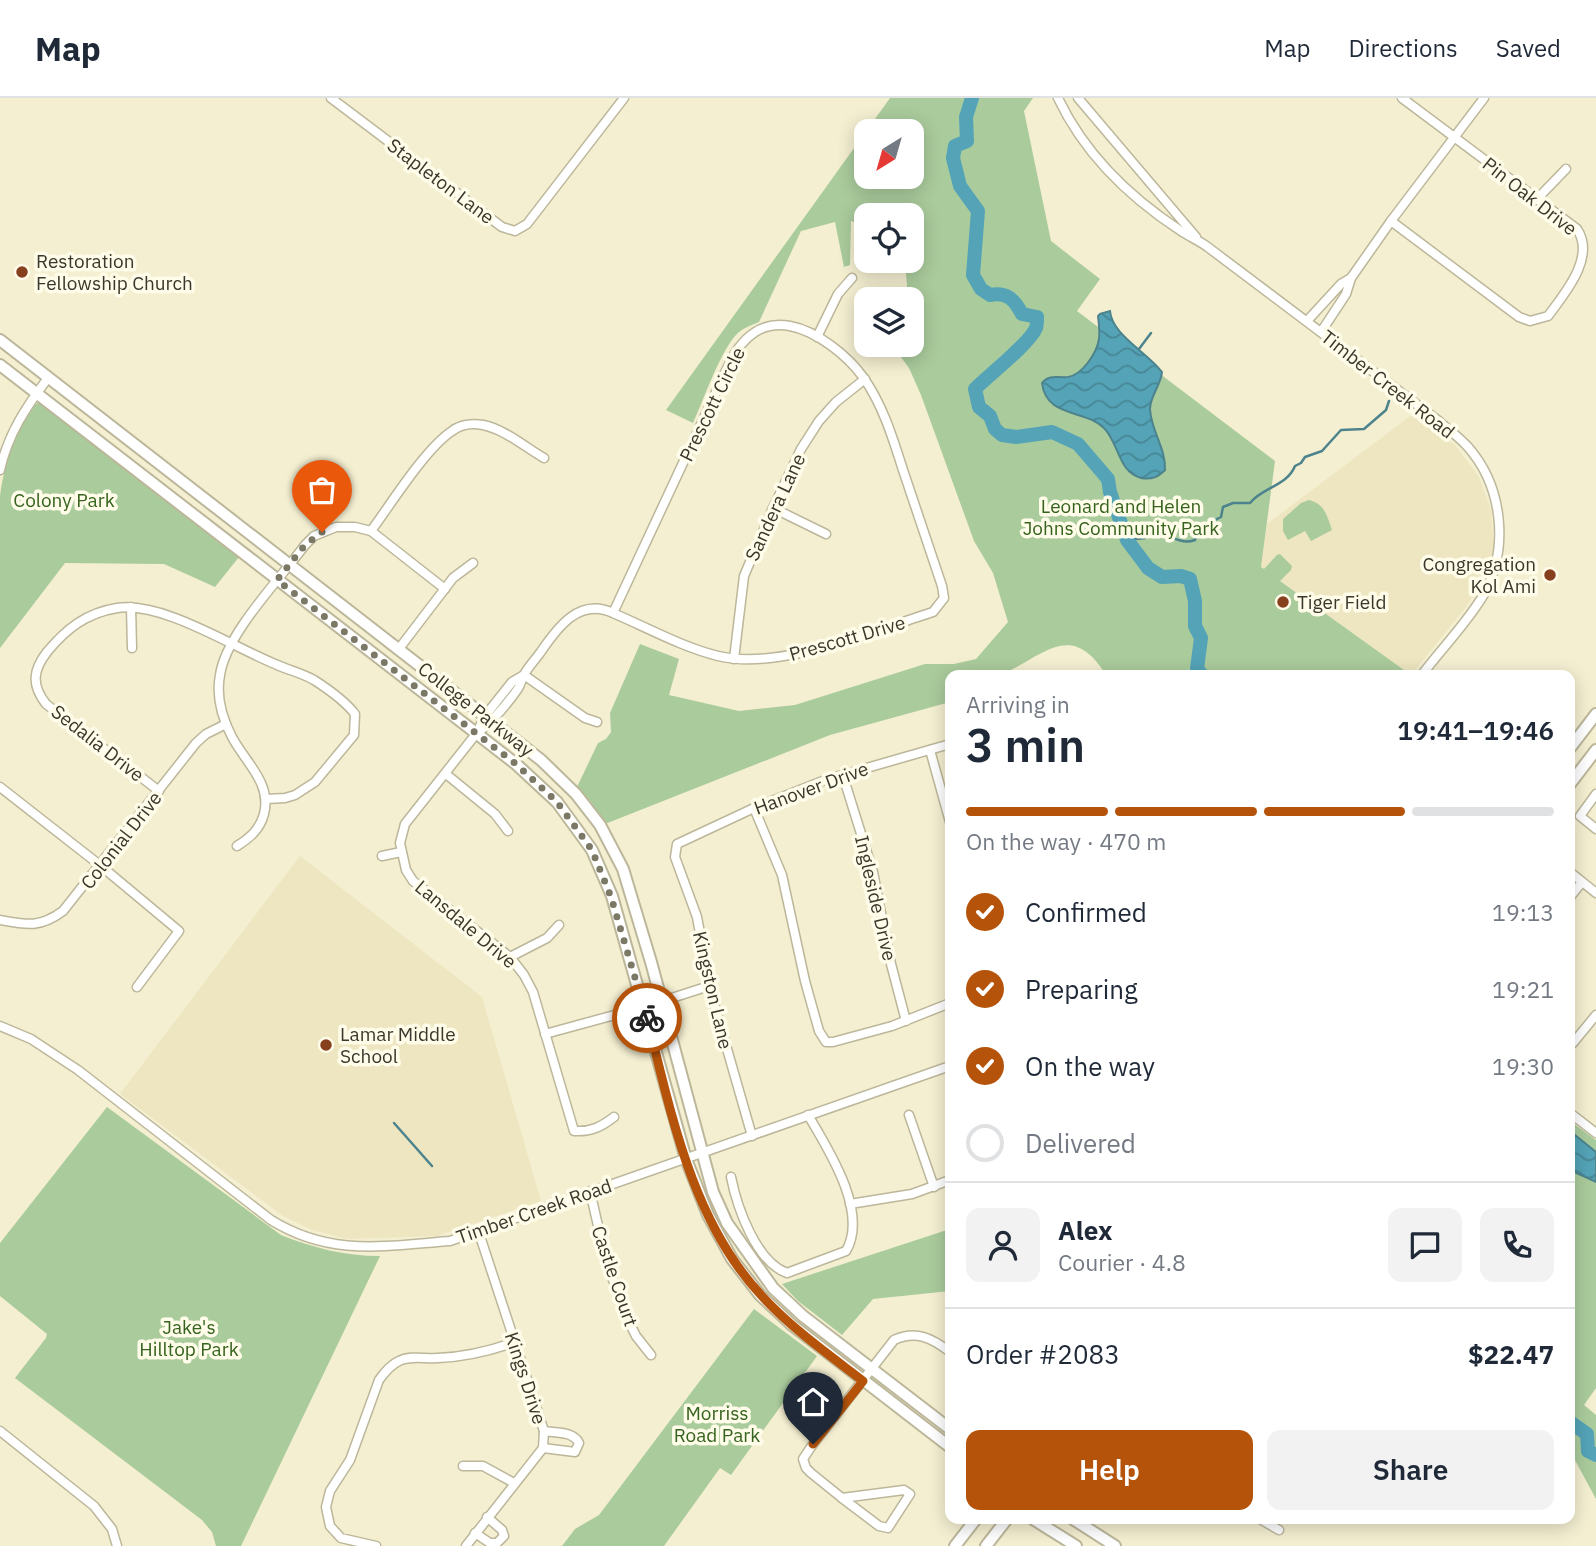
<!DOCTYPE html>
<html lang="en">
<head>
<meta charset="utf-8">
<style>
	body { margin:0; font-family:"IBM Plex Sans",sans-serif; background:#f2f2f3; color:#1f2937; height:100vh; display:flex; flex-direction:column; font-size:26px; white-space:nowrap }
	* { box-sizing:border-box; margin:0 }
	p { font-size:23px; color:#747a83 }
	.icon { flex:none; width:38px; height:38px; fill:none; stroke:currentColor; stroke-width:2; stroke-linecap:round; stroke-linejoin:round }
	.map { position:relative; flex:1; overflow:hidden }
	.panel { position:absolute; left:945px; top:572px; width:630px; height:854px; display:flex; flex-direction:column; background:#fff; border-radius:14px; box-shadow:0 4px 18px #0003 }
	.panel>* { flex:none }
	.needle { width:46px; rotate:217deg }
	.buttons { position:absolute; left:854px; top:21px; display:grid; gap:14px }
	.buttons a { display:grid; place-items:center; width:70px; height:70px; border-radius:14px; background:#fff; box-shadow:0 4px 18px #0003; font-size:35px }
	.pin { position:absolute; display:grid; place-items:center; width:60px; height:60px; color:#fff; margin:-72px -30px; border-radius:50% 50% 50% 0; rotate:-45deg; box-shadow:0 0 7px #0007 }
	.pin .icon { rotate:45deg }
	.courier { position:absolute; display:grid; place-items:center; width:70px; height:70px; margin:-35px; border:5px solid #b45309; border-radius:50%; background:#fff; color:#222; box-shadow:0 2px 9px #0007 }
	.head em { font-style:normal; font-weight:600 }
	.head div { display:flex; flex-direction:column-reverse }
	.head { display:flex; align-items:center; justify-content:space-between; height:119px; padding:0 21px }
	h1 { font-size:46px; font-weight:600; line-height:52px }
	.bar { display:grid; grid-template-columns:repeat(4,1fr); gap:10px 7px; align-content:center; height:84px; padding:0 21px }
	.bar i { height:9px; border-radius:5px; background:#e0e1e3 }
	.bar .active { background:#b45309 }
	.bar p { grid-column:span 4 }
	.line { display:flex; align-items:center; gap:18px; padding:0 21px; border-top:2px solid #e0e1e3 }
	.line div { flex:1 }
	.round { display:grid; place-items:center; flex:none; width:74px; height:74px; border-radius:14px; background:#f2f2f3 }
	ol { padding:0 21px; list-style:none }
	li { display:flex; align-items:center; gap:21px; height:77px }
	li p { margin-inline-start:auto }
	li .icon { padding:7px; border-radius:50%; background:#b45309; color:#fff; stroke-width:4 }
	li:last-child { color:#747a83 }
	li i { width:38px; height:38px; border:4px solid #e0e1e3; border-radius:50% }
	.action { display:flex; gap:14px; margin-top:auto; padding:14px 21px }
	.action a { flex:1; height:80px; border-radius:14px; background:#b45309; color:#fff; font-size:28px; font-weight:600; line-height:80px; text-align:center }
	.action a+a { background:#f2f2f3; color:#1f2937 }
	header { display:flex; align-items:center; gap:42px; box-sizing:border-box; height:98px; padding:0 35px; background:#fff; border-bottom:2px solid #e0e1e3 }
	header strong { font-size:33px }
	nav { display:flex; gap:38px; margin-inline-start:auto; font-size:24px }
	.map>svg:first-child { display:block }
	.built { fill:#ede6c0 }
	.green { fill:#aacb9c; fill-rule:evenodd }
	.water { fill:url(#water-waves); stroke:#4c838d; stroke-width:2 }
	.lines { fill:none; stroke-linecap:round; stroke-linejoin:round }
	.stream { stroke:#4c838d; stroke-width:2.5 }
	.river { stroke:#54a3b7; stroke-width:14 }
	.minor-casing { stroke:#bcb79a; stroke-width:11 }
	.major-casing { stroke:#bcb79a; stroke-width:14 }
	.minor { stroke:#fff; stroke-width:8 }
	.major { stroke:#fff; stroke-width:10 }
	.done { stroke:#7b7866; stroke-width:7; stroke-dasharray:0 12.6 }
	.route { stroke:#b45309; stroke-width:9 }
	.poi-dot { fill:#87401e; stroke:#fffcea; stroke-width:2.5 }
	.labels { text-anchor:middle; stroke-width:7; stroke-linejoin:round; paint-order:stroke }
	.street-label { font-size:19px; fill:#3a382c; stroke:#fffcea }
	.poi-label { font-size:19px; fill:#3a382c; stroke:#fffcea; text-anchor:start }
	.park-label { font-size:19px; fill:#36641e; stroke:#fffcea }
</style>
</head>
<body>
<header>
<strong>Map</strong>
<nav><a>Map</a><a>Directions</a><a>Saved</a></nav>
</header>
<div class="map">
<svg width="1596" height="1448" viewBox="0 0 1596 1448">
	<defs>
		<pattern id="water-waves" width="16" height="10" patternUnits="userSpaceOnUse" patternTransform="scale(1.75)"><rect width="16" height="10" fill="#54a3b7"/><path d="M0 5q4-4 8 0t8 0" fill="none" stroke="#478695"/></pattern>
	</defs>
	<rect width="100%" height="100%" fill="#f4efd1"/>
	<g class="built">
		<polygon points="1413,316 1455,347 1479,379 1491,412 1494,452 1484,476 1467,508 1411,577 1261,469 1267,426"/>
		<polygon points="300,758 482,899 541,1103 437,1138 347,1141 312,1132 283,1118 120,996"/>
	</g>
	<g class="green">
		<path d="M 890,0 L 1033,0 L 1024,13 L 1051,143 L 1100,181 L 1077,213 L 1275,363 L 1261,469 L 1264,471 L 1277,457 L 1280,456 L 1292,468 L 1291,472 L 1280,483 L 1411,577 L 1106,577 C 1070,519 1042,561 999,577 C 986,581 965,577 950,578 L 950,604 L 830,637 L 605,726 L 591,704 L 577,689 L 598,645 L 606,641 L 611,634 L 610,615 L 640,546 L 679,561 L 669,597 L 739,613 L 795,607 L 925,566 L 954,566 L 976,561 L 1008,524 L 993,475 L 974,443 L 921,297 L 909,270 L 892,247 L 912,247 L 912,201 L 908,201 L 905,163 L 912,163 L 912,117 L 866,117 L 866,128 L 851,123 L 850,167 L 844,169 L 835,124 L 801,133 L 759,224 C 751,227 741,231 735,238 C 719,257 704,301 693,325 L 666,312 ZM 866,33 L 912,33 L 912,79 L 866,79 Z"/>
		<path d="M 40,304 L 239,459 L 215,489 L 164,466 L 65,465 L 0,550 C 0,501 0,451 0,402 C 1,379 18,313 40,304 Z"/>
		<path d="M 1309,402 C 1325,406 1327,418 1332,432 L 1311,443 L 1305,433 L 1288,442 L 1283,433 L 1283,421 L 1301,405 Z"/>
		<path d="M 107,1009 L 281,1137 C 314,1150 344,1158 380,1158 L 241,1448 L 216,1448 L 212,1434 L 202,1422 L 15,1280 L 46,1240 L 47,1236 L 0,1198 L 0,1145 Z"/>
		<polygon points="1570,1023 1596,1042 1596,1290 1584,1307 1596,1317 1596,1401 1570,1353"/>
		<polygon points="950,1131 950,1193 873,1201 842,1237 798,1203 782,1186"/>
		<polygon points="754,1211 817,1258 731,1377 720,1370 664,1448 562,1448 575,1431 599,1417"/>
	</g>
	<g class="water">
		<path d="M 1110,213 C 1112,237 1147,254 1162,274 C 1161,287 1150,298 1150,311 C 1151,333 1166,350 1165,372 C 1158,379 1152,382 1141,380 C 1118,374 1119,345 1104,330 C 1085,311 1046,320 1042,285 C 1050,276 1057,280 1068,279 C 1082,277 1097,255 1099,241 C 1100,234 1099,226 1098,218 L 1100,216 Z"/>
		<polygon points="1570,1033 1596,1054 1596,1084 1570,1072"/>
	</g>
	<g class="lines">
		<g class="stream">
			<polyline points="1139,251 1151,235"/>
			<path d="M 1127,442 L 1145,440 L 1151,432 C 1167,434 1179,448 1195,442 L 1199,430 L 1221,419 L 1223,409 L 1233,405 L 1250,405 C 1263,389 1287,388 1295,368 L 1301,365 L 1305,359 L 1322,353 L 1341,332 L 1364,331 L 1386,312 L 1389,303"/>
			<polyline points="394,1025 432,1068"/>
		</g>
		<g class="river">
			<path d="M 972,0 L 966,19 L 967,43 L 955,48 L 953,60 L 960,88 L 978,113 L 973,177 L 981,191 L 990,197 C 1007,194 1014,201 1022,216 L 1037,219 C 1037,222 1037,228 1036,230 C 1030,245 989,277 975,291 L 979,309 L 990,318 L 995,331 L 1002,337 L 1016,339 L 1052,334 L 1078,346 L 1108,381 L 1110,394 L 1127,442 L 1148,470 L 1162,479 L 1181,478 L 1190,481 L 1195,503 L 1195,528 L 1201,540 L 1197,571 L 1203,578"/>
			<polyline points="1570,1324 1587,1336 1588,1353 1596,1357"/>
		</g>
		<defs>
			<g id="minor">
				<polyline points="331,0 502,129 515,133 527,126 624,0"/>
				<path d="M 1058,0 C 1085,57 1129,99 1181,133 C 1190,139 1200,143 1209,150 L 1440,324 C 1449,332 1460,340 1468,349 C 1503,389 1509,450 1484,496 C 1468,524 1441,551 1421,578"/>
				<polyline points="1078,0 1196,139"/>
				<polyline points="1536,102 1566,71"/>
				<path d="M 1391,123 L 1519,219 L 1530,223 L 1548,218 C 1565,195 1596,159 1577,131 L 1402,0"/>
				<polyline points="1307,223 1341,186 1351,180"/>
				<polyline points="1321,234 1346,196 1351,180 1391,123 1484,0"/>
				<polyline points="817,239 838,196 852,180"/>
				<path d="M 0,372 C 8,336 26,309 48,280"/>
				<polyline points="773,410 826,436"/>
				<path d="M 371,433 C 391,406 425,351 452,333 C 460,327 472,325 483,327 C 504,331 525,349 544,360"/>
				<polyline points="131,509 132,550"/>
				<polyline points="398,552 453,480 473,465"/>
				<polyline points="734,561 744,478 773,410 801,351 819,323 836,304 865,281"/>
				<path d="M 524,577 L 512,584 L 485,618 L 476,636 L 405,726 L 400,745 L 406,772 L 413,783 L 510,859 L 524,877 L 533,894 L 574,1033 C 591,1034 601,1029 614,1019"/>
				<polyline points="524,577 585,620 597,624"/>
				<path d="M 476,636 C 493,623 505,609 517,592 C 521,587 521,582 524,577 C 528,569 535,562 540,555 C 557,530 579,499 613,515 C 648,530 682,549 718,558 C 781,573 872,533 933,514 L 944,500 L 942,488 C 929,450 916,411 903,372 C 893,341 883,307 863,279 C 848,258 817,233 790,228 C 762,223 744,238 731,262 L 613,515"/>
				<polyline points="930,652 950,724"/>
				<polyline points="446,676 495,716 508,733"/>
				<polyline points="843,678 873,774 891,866 906,923"/>
				<polyline points="0,689 101,768 179,833 137,889"/>
				<path d="M 159,693 L 46,606 C 31,587 33,572 47,554 C 66,531 86,515 117,510 C 162,503 233,549 275,566 C 288,572 302,575 314,582 C 328,591 345,603 355,616 L 354,637 L 315,684 L 295,697 L 285,700 L 266,701"/>
				<polyline points="1596,696 1580,718 1596,731"/>
				<polyline points="754,710 782,777 805,883 819,933 826,944 833,944 892,928 950,905"/>
				<path d="M 237,748 C 250,740 260,731 264,716 C 272,685 245,664 232,639 C 222,620 216,598 220,577 C 226,536 280,481 305,447 L 314,438 L 336,429 L 355,429 L 371,433 L 445,491"/>
				<polyline points="382,758 401,754"/>
				<polyline points="1570,774 1596,795"/>
				<polyline points="1570,799 1582,784"/>
				<path d="M 0,822 C 27,827 40,830 63,813 L 196,645 L 206,636 L 226,626"/>
				<polyline points="510,859 547,840 559,827"/>
				<path d="M 0,928 L 31,941 L 78,972 L 271,1122 C 331,1159 384,1148 450,1143 L 950,968"/>
				<polyline points="545,936 644,909 709,888"/>
				<polyline points="1570,942 1573,945 1596,917"/>
				<polyline points="1570,1015 1596,1035"/>
				<polyline points="909,1017 934,1089"/>
				<polyline points="752,1038 711,895 697,819 675,759 677,746 754,710 825,682 950,646"/>
				<path d="M 731,1079 C 737,1109 756,1164 787,1175 L 846,1153 C 869,1114 828,1051 808,1017"/>
				<polyline points="590,1093 605,1158 624,1214 636,1238 651,1257"/>
				<polyline points="850,1106 912,1096 950,1082"/>
				<polyline points="0,1333 94,1408 112,1431 117,1448"/>
				<path d="M 543,1350 L 575,1354 L 579,1345 C 573,1333 556,1335 544,1333"/>
				<polyline points="463,1368 483,1368 514,1385"/>
				<polygon points="904,1392 910,1396 888,1430 879,1428 842,1400"/>
				<path d="M 842,1400 L 811,1375 L 806,1370 L 803,1361 L 813,1346 L 894,1242 C 916,1232 932,1240 950,1254"/>
				<polyline points="1260,1421 1279,1432"/>
				<polyline points="475,1435 490,1445 497,1445 504,1438 502,1432 487,1419"/>
				<path d="M 376,1448 L 341,1440 L 330,1428 L 326,1409 L 330,1393 L 350,1362 L 379,1282 C 384,1275 390,1267 399,1263 C 410,1257 425,1261 438,1260 C 464,1259 490,1253 515,1244"/>
				<polyline points="466,1448 543,1350 544,1333 478,1132"/>
			</g>
			<g id="major">
				<polyline points="0,242 541,662 576,696 600,727 623,771 651,864 713,1094 727,1125 773,1190 803,1218 950,1331"/>
				<polyline points="0,267 516,666 557,704 592,752 612,798 686,1061 708,1117 732,1161 760,1197 792,1227 950,1349"/>
				<polyline points="1570,650 1596,616"/>
				<polyline points="1570,686 1596,652"/>
				<polyline points="1033,1421 1076,1448"/>
				<polyline points="1073,1421 1115,1448"/>
				<polyline points="955,1448 976,1421"/>
				<polyline points="986,1448 1007,1421"/>
			</g>
		</defs>
		<use href="#minor" class="minor-casing"/>
		<use href="#major" class="major-casing"/>
		<use href="#minor" class="minor"/>
		<use href="#major" class="major"/>
	</g>
	<g class="lines">
		<polyline class="done" points="322,434 305,447 277,482 516,666 557,704 592,752 611,799 647,920"/>
		<path class="route" d="M 647,920 C 671,1015 692,1123 761,1197 C 791,1230 828,1256 863,1283 L 813,1346"/>
	</g>
	<g class="poi-dot">
		<circle cx="22" cy="174" r="7"/>
		<circle cx="1550" cy="477" r="7"/>
		<circle cx="1283" cy="504" r="7"/>
		<circle cx="326" cy="947" r="7"/>
	</g>
	<g class="labels">
		<g class="street-label">
			<text transform="translate(441 83) rotate(37)" y="7">Stapleton Lane</text>
			<text transform="translate(1530 98) rotate(38)" y="7">Pin Oak Drive</text>
			<text transform="translate(1388 286) rotate(38)" y="7">Timber Creek Road</text>
			<text transform="translate(712 306) rotate(-64)" y="7">Prescott Circle</text>
			<text transform="translate(775 409) rotate(-65)" y="7">Sandera Lane</text>
			<text transform="translate(847 540) rotate(-16)" y="7">Prescott Drive</text>
			<text transform="translate(476 611) rotate(38)" y="7">College Parkway</text>
			<text transform="translate(98 645) rotate(38)" y="7">Sedalia Drive</text>
			<text transform="translate(811 690) rotate(-20)" y="7">Hanover Drive</text>
			<text transform="translate(121 742) rotate(-52)" y="7">Colonial Drive</text>
			<text transform="translate(876 800) rotate(77)" y="7">Ingleside Drive</text>
			<text transform="translate(466 826) rotate(40)" y="7">Lansdale Drive</text>
			<text transform="translate(713 892) rotate(77)" y="7">Kingston Lane</text>
			<text transform="translate(534 1113) rotate(-19)" y="7">Timber Creek Road</text>
			<text transform="translate(615 1178) rotate(71)" y="7">Castle Court</text>
			<text transform="translate(526 1280) rotate(72)" y="7">Kings Drive</text>
		</g>
		<g class="poi-label">
			<text x="36" y="170">Restoration<tspan x="36" dy="22">Fellowship Church</tspan></text>
			<text x="1536" y="473" text-anchor="end">Congregation<tspan x="1536" dy="22">Kol Ami</tspan></text>
			<text x="1297" y="511">Tiger Field</text>
			<text x="340" y="943">Lamar Middle<tspan x="340" dy="22">School</tspan></text>
		</g>
		<g class="park-label">
			<text x="64" y="409">Colony Park</text>
			<text x="1121" y="415">Leonard and Helen<tspan x="1121" dy="22">Johns Community Park</tspan></text>
			<text x="189" y="1236">Jake's<tspan x="189" dy="22">Hilltop Park</tspan></text>
			<text x="717" y="1322">Morriss<tspan x="717" dy="22">Road Park</tspan></text>
		</g>
	</g>
</svg>
<div class="buttons">
<a><svg class="needle" viewBox="-14 -14 28 28"><path d="M0-13l5 13h-10z" fill="#e53935"/><path d="M0 13l5-13h-10z" fill="#747a83"/></svg></a>
<a><svg class="icon" aria-label="locate" viewBox="0 0 24 24"><circle cx="12" cy="12" r="6"/><path d="M12 2v4M12 18v4M2 12h4M18 12h4"/></svg></a>
<a><svg class="icon" aria-label="layers" viewBox="0 0 24 24"><path d="M12 4l9 5-9 5-9-5zM3 14l9 5 9-5"/></svg></a>
</div>
<div class="pin" style="left:322px;top:434px;background:#ea580c"><svg class="icon" aria-label="bag" viewBox="0 0 24 24"><path d="M5 8h14l-1 12H6zM9 8a3 3 0 0 1 6 0"/></svg></div>
<div class="pin" style="left:813px;top:1346px;background:#1f2937"><svg class="icon" aria-label="home" viewBox="0 0 24 24"><path d="M3 11l9-7 9 7M6 9v11h12V9"/></svg></div>
<div class="courier" style="left:647px;top:920px"><svg class="icon" aria-label="bike" viewBox="0 0 24 24"><circle cx="6" cy="16" r="4"/><circle cx="18" cy="16" r="4"/><path d="M6 16l4-8h5l3 8M10 8l3 8H6M13 5h3"/></svg></div>
<section class="panel">
<div class="head"><div><h1>3 min</h1><p>Arriving in</p></div><em>19:41–19:46</em></div>
<div class="bar"><i class="active"></i><i class="active"></i><i class="active"></i><i></i><p>On the way · 470 m</p></div>
<ol>
<li><svg class="icon" aria-label="check" viewBox="0 0 24 24"><path d="M5 12l5 5 9-10"/></svg>Confirmed<p>19:13</p></li>
<li><svg class="icon" aria-label="check" viewBox="0 0 24 24"><path d="M5 12l5 5 9-10"/></svg>Preparing<p>19:21</p></li>
<li><svg class="icon" aria-label="check" viewBox="0 0 24 24"><path d="M5 12l5 5 9-10"/></svg>On the way<p>19:30</p></li>
<li><i></i>Delivered</li>
</ol>
<div class="line" style="height:126px"><a class="round"><svg class="icon" aria-label="person" viewBox="0 0 24 24"><circle cx="12" cy="8" r="4"/><path d="M4 21q1-7 8-7t8 7"/></svg></a><div><b>Alex</b><p>Courier · 4.8</p></div><a class="round"><svg class="icon" aria-label="chat" viewBox="0 0 24 24"><path d="M4 5h16v11H9l-5 4z"/></svg></a><a class="round"><svg class="icon" aria-label="phone" viewBox="0 0 24 24"><path d="M5 4h4l2 5-3 2q2 4 5 5l2-3 5 2v4C11 20 4 13 5 4z"/></svg></a></div>
<div class="line" style="height:91px"><div>Order #2083</div><b>$22.47</b></div>
<div class="action"><a>Help</a><a>Share</a></div>
</section>
</div>
</body>
</html>
